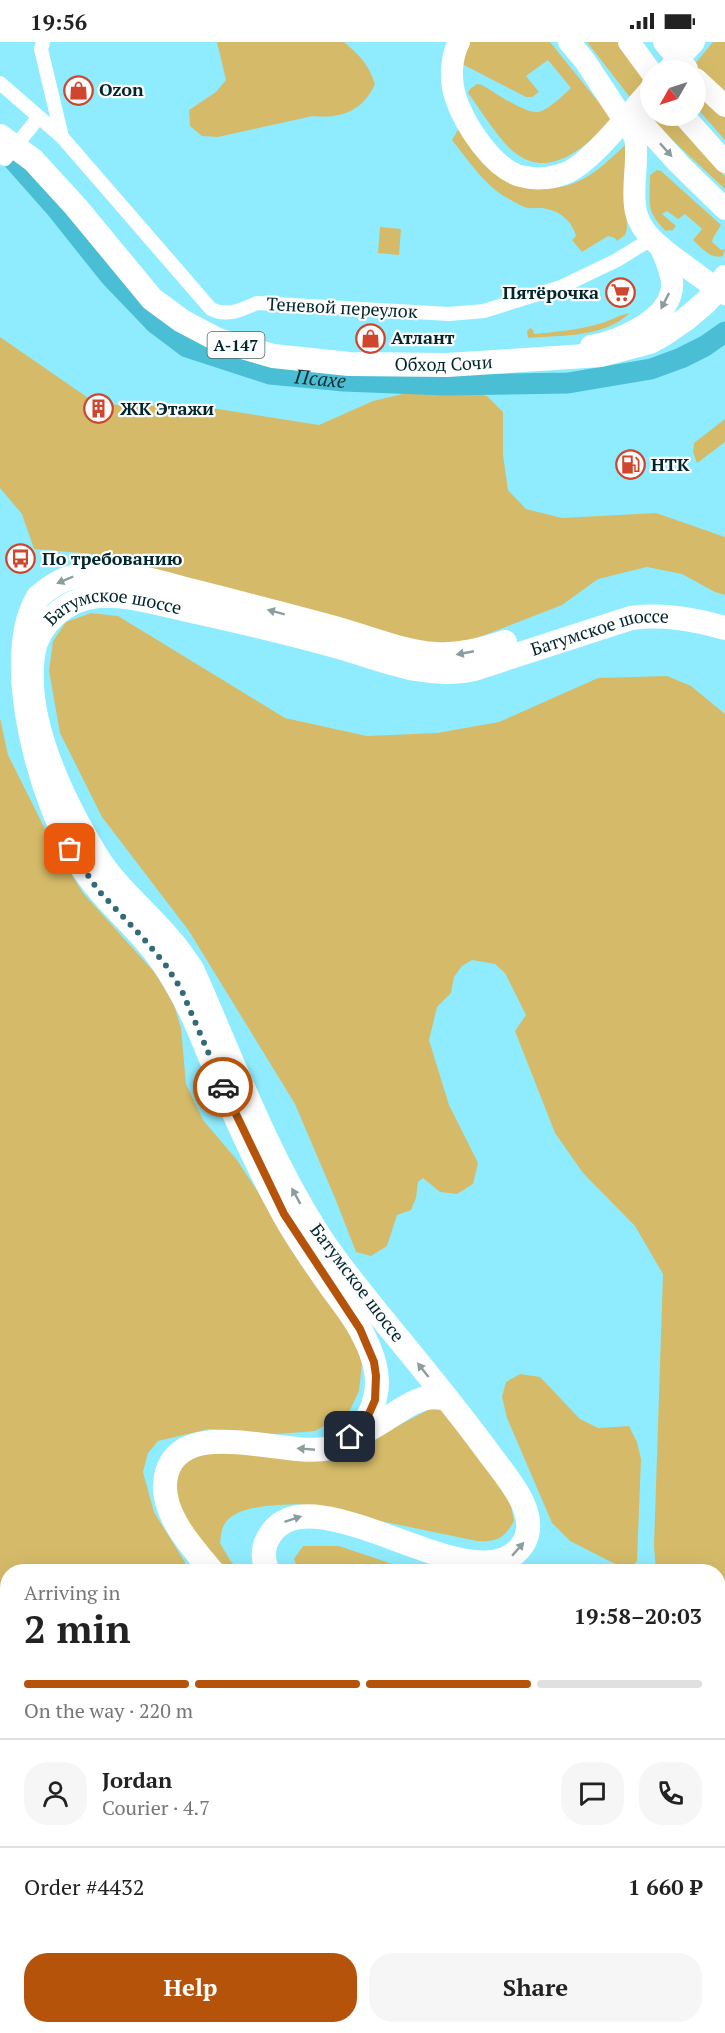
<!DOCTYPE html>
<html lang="en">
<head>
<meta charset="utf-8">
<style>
	body { margin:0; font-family:"PT Serif",serif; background:#f6f6f6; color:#222; height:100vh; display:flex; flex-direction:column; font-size:22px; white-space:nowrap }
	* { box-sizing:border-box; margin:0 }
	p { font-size:20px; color:#767676 }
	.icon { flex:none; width:33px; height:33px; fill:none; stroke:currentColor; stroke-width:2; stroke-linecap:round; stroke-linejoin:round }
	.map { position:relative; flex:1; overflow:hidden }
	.panel { position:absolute; left:0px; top:1522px; width:726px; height:470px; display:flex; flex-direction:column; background:#fff; border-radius:24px 24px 0 0; box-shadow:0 6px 24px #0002 }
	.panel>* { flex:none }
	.needle { width:39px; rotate:231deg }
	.tools { position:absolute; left:640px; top:18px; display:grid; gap:12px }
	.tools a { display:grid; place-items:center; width:66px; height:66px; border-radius:50%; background:#fff; box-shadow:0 6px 24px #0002; font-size:30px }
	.pin { position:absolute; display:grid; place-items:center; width:51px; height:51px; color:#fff; margin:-26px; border-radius:12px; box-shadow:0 3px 9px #0006 }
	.courier { position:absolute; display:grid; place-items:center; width:60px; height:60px; margin:-30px; border:4px solid #b45309; border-radius:50%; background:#fff; color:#222; box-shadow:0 2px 8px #0007 }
	.summary em { font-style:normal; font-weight:800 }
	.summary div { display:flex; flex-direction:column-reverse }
	.summary { display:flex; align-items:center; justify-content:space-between; height:102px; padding:0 24px }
	h1 { font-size:39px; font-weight:800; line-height:45px }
	.bar { display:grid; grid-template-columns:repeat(4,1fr); gap:9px 6px; align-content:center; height:72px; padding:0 24px }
	.bar i { height:8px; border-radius:4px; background:#e0e0e0 }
	.bar .on { background:#b45309 }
	.bar p { grid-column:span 4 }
	.line { display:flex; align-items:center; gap:15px; padding:0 24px; border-top:2px solid #e0e0e0 }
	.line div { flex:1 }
	.round { display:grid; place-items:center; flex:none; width:63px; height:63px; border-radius:24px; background:#f6f6f6 }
	.button { display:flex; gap:12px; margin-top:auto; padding:12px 24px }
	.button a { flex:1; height:69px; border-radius:24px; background:#b45309; color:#fff; font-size:24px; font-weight:800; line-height:69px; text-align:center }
	.button a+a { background:#f6f6f6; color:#222 }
	.status { display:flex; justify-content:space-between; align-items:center; height:42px; padding:0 30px; background:#fff; direction:ltr }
	.status svg { height:16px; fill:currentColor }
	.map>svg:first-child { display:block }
	.green { fill:#d5bb69 }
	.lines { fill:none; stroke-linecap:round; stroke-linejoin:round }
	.river { stroke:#49bed4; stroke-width:21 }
	.minor { stroke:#fff; stroke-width:14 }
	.primary { stroke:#fff; stroke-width:22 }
	.trunk { stroke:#fff; stroke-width:24 }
	.oneway { fill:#8c9da0 }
	.done { stroke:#326b76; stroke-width:6; stroke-dasharray:0 10.8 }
	.route { stroke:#b45309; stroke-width:8 }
	.labels { text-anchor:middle; stroke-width:4.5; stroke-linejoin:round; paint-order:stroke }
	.shield { fill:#fcfcfc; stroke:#4c666b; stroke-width:1.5 }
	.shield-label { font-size:16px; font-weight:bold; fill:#00262d }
	.poi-label { font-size:18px; font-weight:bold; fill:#00262d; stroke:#fcfcfc; text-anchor:start }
	.street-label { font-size:18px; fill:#00262d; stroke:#fcfcfc }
	.water-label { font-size:20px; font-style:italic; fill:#142e33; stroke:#fcfcfc }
</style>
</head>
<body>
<div class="status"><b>19:56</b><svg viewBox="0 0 49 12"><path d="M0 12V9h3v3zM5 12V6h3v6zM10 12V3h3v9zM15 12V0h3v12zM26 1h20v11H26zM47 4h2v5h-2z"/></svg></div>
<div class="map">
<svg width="725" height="1991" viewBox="0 0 725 1991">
	<rect width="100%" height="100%" fill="#8fecfe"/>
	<g class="green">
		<path d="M 217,0 L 344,0 C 360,14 368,21 375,42 C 363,69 341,77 313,74 L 218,95 L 202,94 L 190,84 L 189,68 L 216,50 L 226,38 Z"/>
		<path d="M 466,0 L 550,0 L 613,78 C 587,102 551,140 514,110 C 498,97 481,68 468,51 L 470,47 L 477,42 L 482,43 C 494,50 524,71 537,70 C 548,69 563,53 571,46 L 548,18 L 526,34 L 539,50 L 532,55 L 526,55 L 460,21 Z"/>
		<polygon points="587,0 618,0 651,47 651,74 672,74 725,135 725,147 669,95 629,54"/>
		<polygon points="713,0 725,0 725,54 694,23"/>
		<polygon points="696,47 725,74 725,98 696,65"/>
		<path d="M 458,81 L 535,146 C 576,150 598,129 625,103 L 627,187 L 625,193 L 617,199 L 615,196 L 608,194 L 582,210 L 572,198 L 576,194 C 572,180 562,170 547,167 C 541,165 534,167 528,166 C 523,165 516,161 511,158 C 486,146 469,119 452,98 L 458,88 Z"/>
		<path d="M 657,128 L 661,129 L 721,183 L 713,196 L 712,200 L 721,208 L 725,207 L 723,214 C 711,218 702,206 693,198 L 702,187 L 685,172 L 678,177 L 667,169 L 662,172 L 676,184 L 672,189 L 670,188 L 666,189 C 645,168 650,162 650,133 Z"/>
		<polygon points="380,185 401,187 399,213 378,211"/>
		<path d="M 630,271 C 603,296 563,293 528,296 L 527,289 L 530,286 L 533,288 L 534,292 C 555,290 576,288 595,283 C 608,280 618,273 630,271 Z"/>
		<polygon points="0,295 97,362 212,366 319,383 373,359 440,343 487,354 503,370 503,413 508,448 526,467 562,476 656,471 725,495 725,553 715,550 682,532 647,525 598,537 562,563 472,598 432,605 92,512 34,507 22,472 0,446"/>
		<polygon points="725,377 725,400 697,421 693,410 694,401"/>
		<polygon points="91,571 118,574 285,676 367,694 437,691 499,680 598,636 667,634 691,644 725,672 725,1991 518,1991 515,1985 718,1984 718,1530 656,1530 654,1504 663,1232 635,1184 583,1131 555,1091 515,989 526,973 505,931 495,922 472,918 462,924 454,935 451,951 437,965 429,998 449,1063 478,1121 473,1142 457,1152 440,1150 423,1136 418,1140 416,1156 411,1168 397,1173 387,1204 371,1214 356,1210 337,1161 295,1062 189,889 102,775 60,691 49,629 53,599 66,580"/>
		<polygon points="0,676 8,713 51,799 83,851 156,932 174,963 181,986 186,1042 203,1078 237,1118 314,1236 357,1303 362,1322 359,1349 349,1370 315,1389 277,1392 209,1387 158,1399 148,1411 143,1430 154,1470 191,1530 8,1530 8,1984 93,1985 96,1991 0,1991"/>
		<polygon points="520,1332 540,1335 580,1377 598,1386 629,1384 637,1400 641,1417 637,1519 631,1526 625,1527 570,1499 552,1481 507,1376 502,1355 506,1340"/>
		<path d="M 440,1367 L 449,1372 L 510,1459 L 514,1479 C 504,1497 497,1500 477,1499 L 298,1462 C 278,1463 234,1463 224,1483 C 221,1488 221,1496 220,1501 L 230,1518 L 240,1530 L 220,1530 L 175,1465 L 174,1432 L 195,1409 L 371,1398 L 428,1368 Z"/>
		<polygon points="303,1504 339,1504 416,1530 299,1530 294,1517"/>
		<polygon points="353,1985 443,1985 446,1991 357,1991"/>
	</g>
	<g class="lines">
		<path class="river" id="s1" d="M 0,103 L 55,165 L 110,234 L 155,281 L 187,305 L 270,332 L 344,339 L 445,343 L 568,341 L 651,327 L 681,316 L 705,304 L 725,290"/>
		<g class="minor">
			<polyline points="43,0 41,7 62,95"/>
			<path d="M 0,41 L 62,95 L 211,267 C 227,275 241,268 257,261 L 449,272 L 484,269 L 561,245 L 617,218 L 651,197"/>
			<polyline points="0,114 5,117 39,75"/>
		</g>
		<g class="primary">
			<path d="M 459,0 C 451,15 450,37 455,54 C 464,82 494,130 525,135 C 538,138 554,136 566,131 C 591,121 631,69 651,47"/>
			<path d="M 569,0 L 585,19 L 635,95 C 639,117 632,141 635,164 C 638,194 669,211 691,228 C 702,236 713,245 725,252"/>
			<polyline points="629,0 651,30"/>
			<polyline points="664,0 687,27"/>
			<polyline points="668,28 694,0"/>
			<polyline points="696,37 725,64"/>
			<polyline points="632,70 679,122 725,167"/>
			<polyline points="684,74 725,120"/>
			<path d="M 591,304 C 620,299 675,276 672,239 C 670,227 665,215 660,204"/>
		</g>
		<g class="trunk">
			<path id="s2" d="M 0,94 L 33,118 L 76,165 L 152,257 L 182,279 L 218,298 L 273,314 L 349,322 L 447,323 L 601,313 L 650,300 L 661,294 L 686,277 L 706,260 L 717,248 L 725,235"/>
			<path d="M 357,1393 C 381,1385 409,1356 433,1355 C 437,1355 442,1356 447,1357"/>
			<path d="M 213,1530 C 191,1504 156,1467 167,1430 C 185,1372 287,1417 329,1406 C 351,1400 371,1378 375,1356 C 381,1334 372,1309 361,1289 C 353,1273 341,1259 331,1245 C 314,1221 297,1197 283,1171 C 252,1115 226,1055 202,995 C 187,959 170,926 144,897 C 123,873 99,852 81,824 C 41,763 0,616 38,555 C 48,546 62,537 76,534 C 112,526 154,538 189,548 C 240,561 291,574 342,588 C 373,597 404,610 436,612 C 460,614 482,607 505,600"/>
			<path id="s3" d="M 268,1530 C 262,1517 262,1505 270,1493 C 313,1425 480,1570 523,1502 C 541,1473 508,1437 491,1414 C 456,1366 418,1320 380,1274 C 358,1246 334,1218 315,1187 C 264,1106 231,1014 192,927 C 186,919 180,909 173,901 C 149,871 116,846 96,813 C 63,758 24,678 33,613 C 37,582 66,557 98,554 C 126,552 156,561 183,567 C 238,579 292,592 346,607 C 388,620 429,637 474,627 L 631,576 C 664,572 693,577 725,586"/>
			<polyline points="478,1984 481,1991"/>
		</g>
	</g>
	<defs><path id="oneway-solid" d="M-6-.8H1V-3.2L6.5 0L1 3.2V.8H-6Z" transform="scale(1.5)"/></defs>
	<g class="oneway">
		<use href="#oneway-solid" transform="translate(666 108) rotate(48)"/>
		<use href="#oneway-solid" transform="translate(665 259) rotate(117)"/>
		<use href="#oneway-solid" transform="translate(65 538) rotate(157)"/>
		<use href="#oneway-solid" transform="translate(276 570) rotate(-165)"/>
		<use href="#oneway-solid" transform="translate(465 611) rotate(169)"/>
		<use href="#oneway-solid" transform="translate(296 1154) rotate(-119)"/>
		<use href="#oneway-solid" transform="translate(423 1328) rotate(-128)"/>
		<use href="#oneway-solid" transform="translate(306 1407) rotate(-175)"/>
		<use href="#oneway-solid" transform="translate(293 1477) rotate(-18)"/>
		<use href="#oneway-solid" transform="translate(518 1507) rotate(-49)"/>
	</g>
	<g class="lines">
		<polyline class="done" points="70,807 98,848 143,896 165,922 181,947 223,1045"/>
		<polyline class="route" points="223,1045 284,1172 360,1287 374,1320 376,1334 375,1358 368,1374 350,1395"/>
	</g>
	<defs>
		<symbol id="shop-ring" viewBox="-11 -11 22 22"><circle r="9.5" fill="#fcfcfc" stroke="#d0452d" stroke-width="1.5"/><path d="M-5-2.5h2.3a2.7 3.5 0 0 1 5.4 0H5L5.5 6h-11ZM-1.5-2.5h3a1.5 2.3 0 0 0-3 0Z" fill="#d0452d"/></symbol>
		<symbol id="supermarket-ring" viewBox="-11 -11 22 22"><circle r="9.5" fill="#fcfcfc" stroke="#d0452d" stroke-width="1.5"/><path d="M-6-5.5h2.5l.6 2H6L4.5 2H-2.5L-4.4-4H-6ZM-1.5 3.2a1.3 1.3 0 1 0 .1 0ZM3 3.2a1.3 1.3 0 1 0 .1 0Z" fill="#d0452d"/></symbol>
		<symbol id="building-ring" viewBox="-11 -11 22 22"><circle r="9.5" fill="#fcfcfc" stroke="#d0452d" stroke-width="1.5"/><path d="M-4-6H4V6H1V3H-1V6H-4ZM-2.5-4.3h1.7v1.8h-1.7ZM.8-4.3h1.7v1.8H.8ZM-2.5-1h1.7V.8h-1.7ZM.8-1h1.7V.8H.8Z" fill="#d0452d"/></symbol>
		<symbol id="fuel-ring" viewBox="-11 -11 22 22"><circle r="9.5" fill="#fcfcfc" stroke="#d0452d" stroke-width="1.5"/><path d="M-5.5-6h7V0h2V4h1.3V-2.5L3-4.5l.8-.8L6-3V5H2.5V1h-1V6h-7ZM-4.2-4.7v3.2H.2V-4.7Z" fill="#d0452d"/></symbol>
		<symbol id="bus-ring" viewBox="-11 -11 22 22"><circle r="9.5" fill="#fcfcfc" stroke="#d0452d" stroke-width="1.5"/><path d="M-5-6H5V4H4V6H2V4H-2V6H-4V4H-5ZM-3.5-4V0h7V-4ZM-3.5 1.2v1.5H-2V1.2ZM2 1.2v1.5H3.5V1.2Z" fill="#d0452d"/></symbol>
	</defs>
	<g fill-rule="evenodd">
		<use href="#shop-ring" x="62" y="32" width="33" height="33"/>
		<use href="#supermarket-ring" x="604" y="234" width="33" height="33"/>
		<use href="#shop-ring" x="354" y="280" width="33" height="33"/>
		<use href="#building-ring" x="82" y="350" width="33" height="33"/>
		<use href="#fuel-ring" x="614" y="406" width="33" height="33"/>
		<use href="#bus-ring" x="4" y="500" width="33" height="33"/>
	</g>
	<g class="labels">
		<rect class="shield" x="207.5" y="290" width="57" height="26" rx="4.5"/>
		<g class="shield-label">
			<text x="236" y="309">А-147</text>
		</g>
		<g class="poi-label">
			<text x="99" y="54">Ozon</text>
			<text x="599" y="257" text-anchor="end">Пятёрочка</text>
			<text x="391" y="302">Атлант</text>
			<text x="120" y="373">ЖК Этажи</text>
			<text x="651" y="429">НТК</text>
			<text x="42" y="523">По требованию</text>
		</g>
		<g class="street-label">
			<text transform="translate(342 266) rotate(3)" y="6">Теневой переулок</text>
			<text dy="6" stroke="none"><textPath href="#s2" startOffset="530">Обход Сочи</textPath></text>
			<text dy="6" stroke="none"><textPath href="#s3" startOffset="1456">Батумское шоссе</textPath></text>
			<text dy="6" stroke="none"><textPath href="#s3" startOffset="1960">Батумское шоссе</textPath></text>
			<text transform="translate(357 1241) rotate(53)" y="6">Батумское шоссе</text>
		</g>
		<g class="water-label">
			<text dy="7" stroke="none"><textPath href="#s1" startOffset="414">Псахе</textPath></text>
		</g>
	</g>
</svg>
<div class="tools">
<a><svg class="needle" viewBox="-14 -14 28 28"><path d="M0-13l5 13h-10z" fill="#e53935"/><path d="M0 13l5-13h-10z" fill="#767676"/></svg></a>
</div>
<div class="pin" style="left:70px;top:807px;background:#ea580c"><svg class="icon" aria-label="bag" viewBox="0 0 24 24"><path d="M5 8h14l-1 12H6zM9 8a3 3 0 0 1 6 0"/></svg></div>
<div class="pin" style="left:350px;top:1395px;background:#1f2937"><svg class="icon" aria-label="home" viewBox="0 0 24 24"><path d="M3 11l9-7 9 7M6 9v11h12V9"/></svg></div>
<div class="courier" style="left:223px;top:1045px"><svg class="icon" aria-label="car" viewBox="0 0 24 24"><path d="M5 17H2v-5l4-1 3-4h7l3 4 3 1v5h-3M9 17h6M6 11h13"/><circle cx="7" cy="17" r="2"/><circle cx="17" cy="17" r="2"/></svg></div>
<section class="panel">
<div class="summary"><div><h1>2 min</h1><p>Arriving in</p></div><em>19:58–20:03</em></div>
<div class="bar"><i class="on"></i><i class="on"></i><i class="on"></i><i></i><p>On the way · 220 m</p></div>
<div class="line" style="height:108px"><a class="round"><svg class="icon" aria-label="person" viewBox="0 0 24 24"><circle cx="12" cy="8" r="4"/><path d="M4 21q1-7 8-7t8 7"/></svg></a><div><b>Jordan</b><p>Courier · 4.7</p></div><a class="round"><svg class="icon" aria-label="chat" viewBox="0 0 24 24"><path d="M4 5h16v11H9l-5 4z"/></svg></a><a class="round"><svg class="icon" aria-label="phone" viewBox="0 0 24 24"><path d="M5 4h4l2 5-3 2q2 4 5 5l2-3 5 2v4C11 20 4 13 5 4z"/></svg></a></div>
<div class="line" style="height:78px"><div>Order #4432</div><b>1 660 ₽</b></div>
<div class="button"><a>Help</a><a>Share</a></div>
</section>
</div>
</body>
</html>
